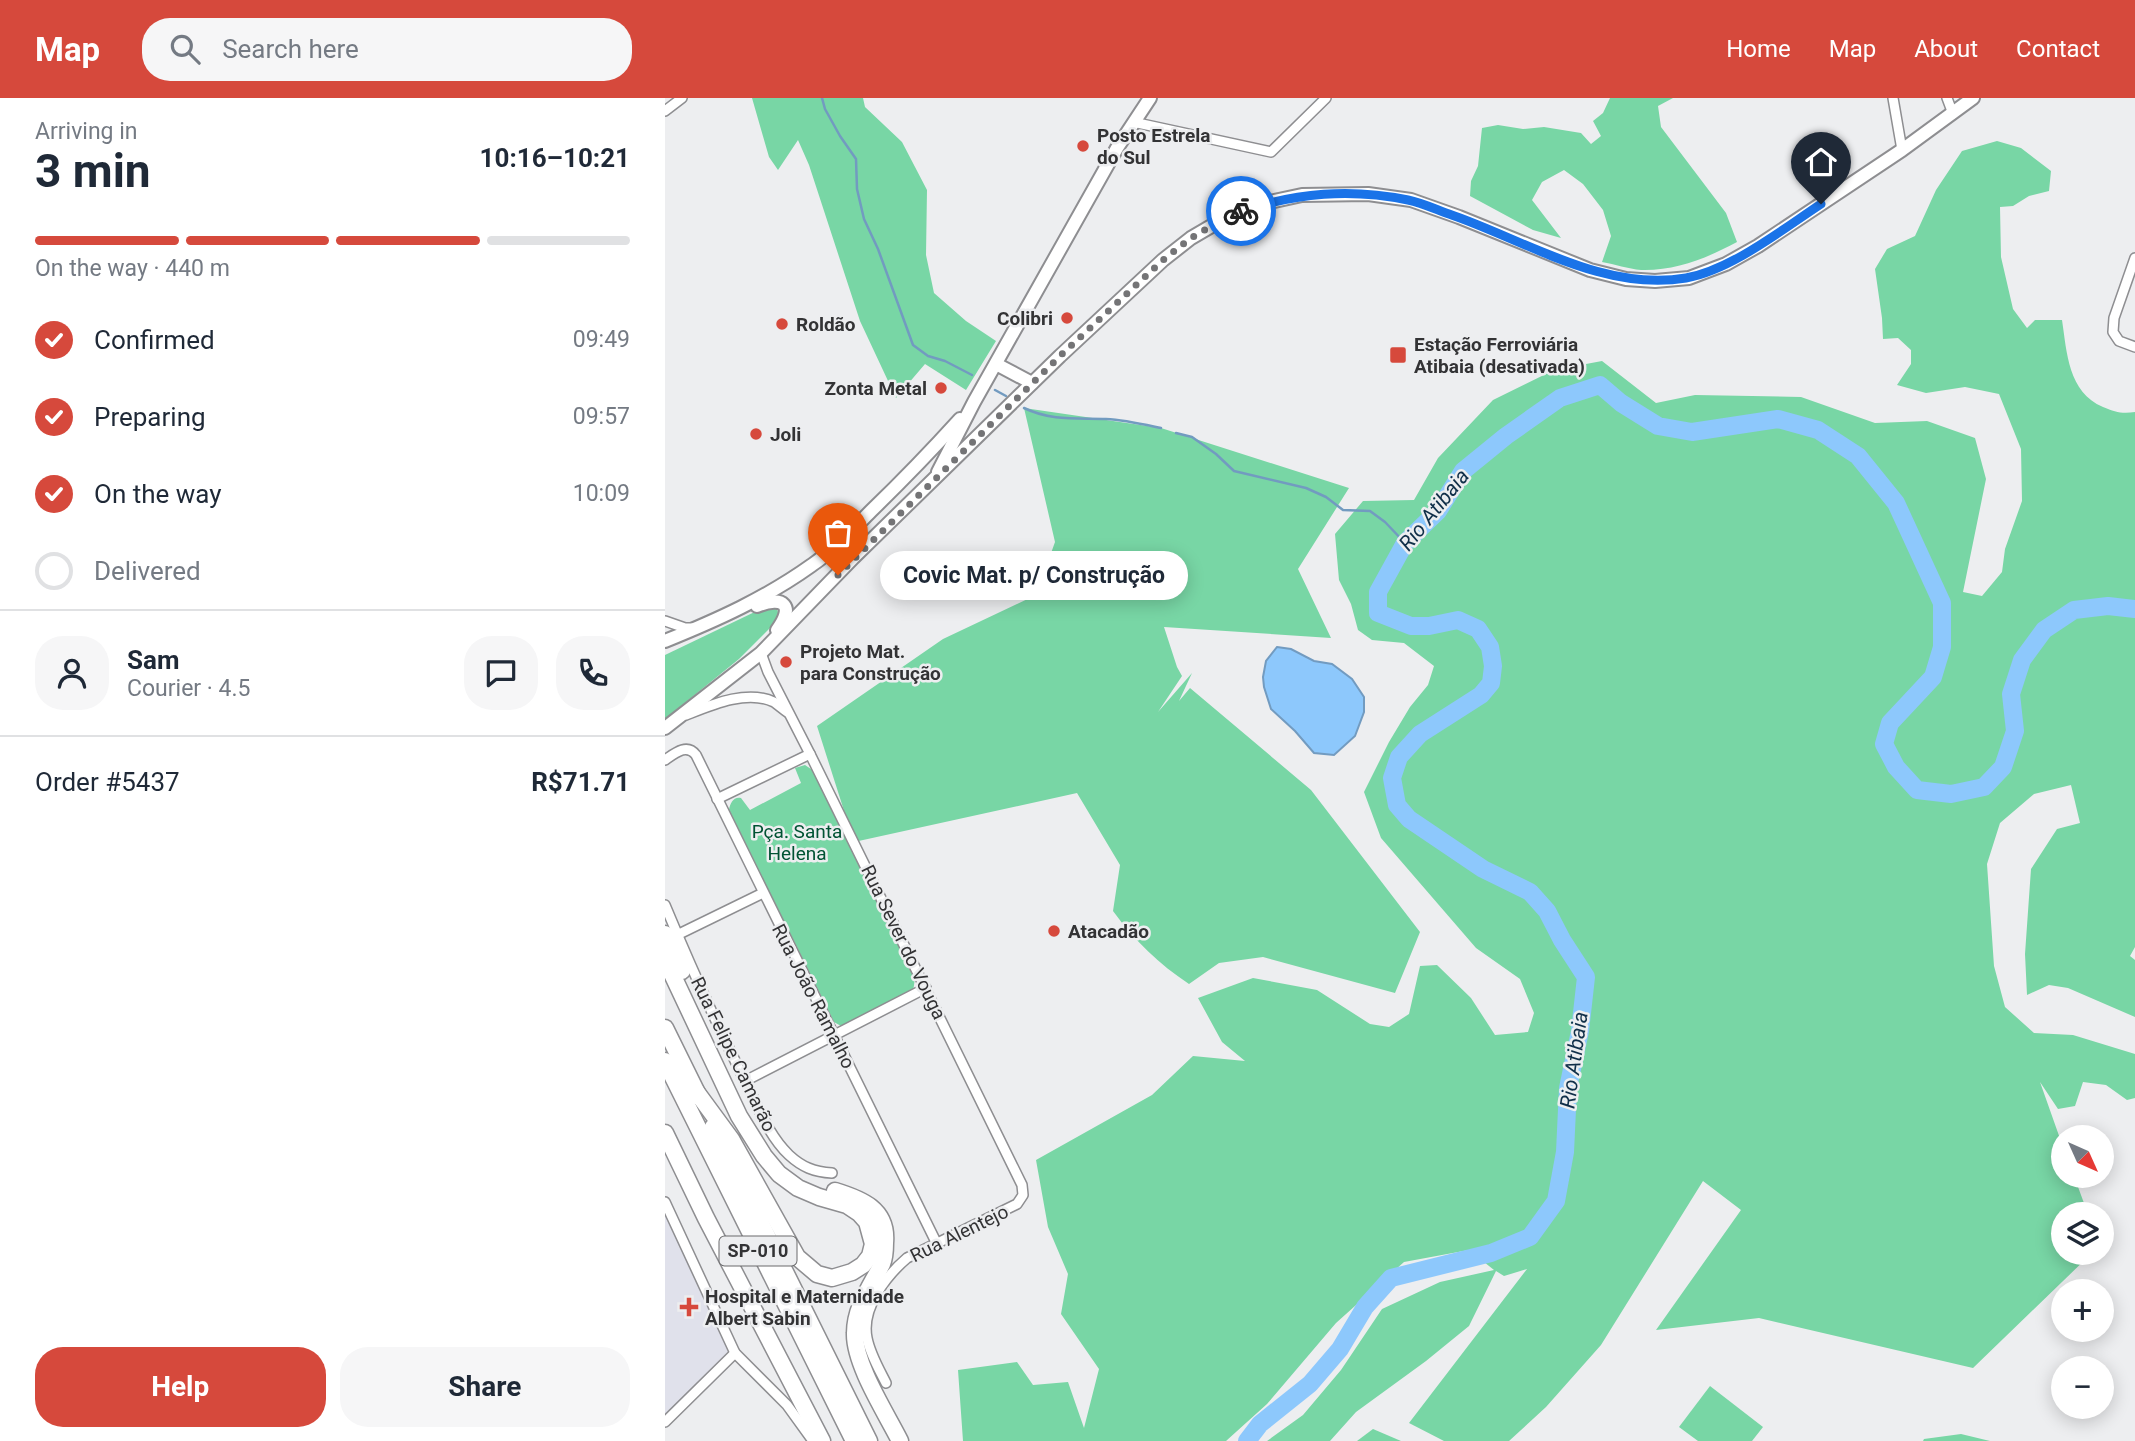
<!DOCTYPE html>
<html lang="en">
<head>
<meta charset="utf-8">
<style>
	body { margin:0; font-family:Roboto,sans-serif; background:#f6f6f7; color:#1f2937; height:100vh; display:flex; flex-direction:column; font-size:26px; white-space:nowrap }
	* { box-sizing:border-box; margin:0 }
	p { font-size:23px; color:#747a83 }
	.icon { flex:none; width:38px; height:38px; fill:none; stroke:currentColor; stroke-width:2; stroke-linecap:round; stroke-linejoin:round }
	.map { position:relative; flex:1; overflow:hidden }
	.sheet { display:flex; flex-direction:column; background:#fff; width:665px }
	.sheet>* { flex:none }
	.needle { width:46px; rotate:135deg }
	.fabs { position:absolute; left:1386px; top:1027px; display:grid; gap:14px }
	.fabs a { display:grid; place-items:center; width:63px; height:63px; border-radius:50%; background:#fff; box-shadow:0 4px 18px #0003; font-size:35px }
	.pin { position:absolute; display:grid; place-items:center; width:60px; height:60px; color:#fff; margin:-72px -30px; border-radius:50% 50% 50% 0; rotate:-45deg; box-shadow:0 0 7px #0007 }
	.pin .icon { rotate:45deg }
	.courier { position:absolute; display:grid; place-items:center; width:70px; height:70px; margin:-35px; border:5px solid #1a73e8; border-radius:50%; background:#fff; color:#222; box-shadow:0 2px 9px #0007 }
	.bubble { position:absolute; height:49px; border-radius:24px; background:#fff; box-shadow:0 4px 18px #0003; font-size:23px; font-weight:700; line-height:49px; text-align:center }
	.head em { font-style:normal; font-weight:700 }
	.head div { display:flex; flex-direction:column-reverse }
	.head { display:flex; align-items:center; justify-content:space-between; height:119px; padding:0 35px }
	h1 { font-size:46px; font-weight:700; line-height:52px }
	.bar { display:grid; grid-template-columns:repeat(4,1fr); gap:10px 7px; align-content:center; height:84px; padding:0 35px }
	.bar i { height:9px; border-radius:5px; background:#e0e1e3 }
	.bar .active { background:#d6493c }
	.bar p { grid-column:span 4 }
	.line { display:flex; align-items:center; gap:18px; padding:0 35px; border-top:2px solid #e0e1e3 }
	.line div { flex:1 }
	.round { display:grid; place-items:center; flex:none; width:74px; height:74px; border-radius:28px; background:#f6f6f7 }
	ol { padding:0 35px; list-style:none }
	li { display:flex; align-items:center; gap:21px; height:77px }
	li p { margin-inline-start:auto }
	li .icon { padding:7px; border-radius:50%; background:#d6493c; color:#fff; stroke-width:4 }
	li:last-child { color:#747a83 }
	li i { width:38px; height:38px; border:4px solid #e0e1e3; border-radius:50% }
	.button { display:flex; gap:14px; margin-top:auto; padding:14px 35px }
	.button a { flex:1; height:80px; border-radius:28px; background:#d6493c; color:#fff; font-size:28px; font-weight:700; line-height:80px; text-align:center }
	.button a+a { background:#f6f6f7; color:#1f2937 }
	header { display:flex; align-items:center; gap:42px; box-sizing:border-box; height:98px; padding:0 35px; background:#d6493c; color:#fff }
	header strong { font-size:33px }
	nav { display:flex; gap:38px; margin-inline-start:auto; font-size:24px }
	.search { width:490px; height:63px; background:#f6f6f7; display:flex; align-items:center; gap:18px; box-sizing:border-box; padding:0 24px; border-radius:28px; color:#747a83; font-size:26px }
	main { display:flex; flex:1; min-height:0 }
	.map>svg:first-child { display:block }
	.built { fill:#e0e1eb }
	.green { fill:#78d6a5 }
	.water { fill:#8dc8fc; stroke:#729bc0; stroke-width:2 }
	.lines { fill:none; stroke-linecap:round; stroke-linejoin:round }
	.stream { stroke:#729bc0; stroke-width:2.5 }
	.river { stroke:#8dc8fc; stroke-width:18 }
	.street-casing { stroke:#8e8e91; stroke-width:12 }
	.secondary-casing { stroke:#8e8e91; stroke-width:16 }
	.highway-casing { stroke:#8e8e91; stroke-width:19 }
	.street { stroke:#fff; stroke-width:9 }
	.secondary { stroke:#fff; stroke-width:12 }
	.highway { stroke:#fff; stroke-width:16 }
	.done { stroke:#747476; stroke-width:7; stroke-dasharray:0 12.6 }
	.route { stroke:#1a73e8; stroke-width:9 }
	.poi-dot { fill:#d6493c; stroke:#edeef0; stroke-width:2.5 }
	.labels { text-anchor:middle; stroke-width:5; stroke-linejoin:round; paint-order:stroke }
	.shield { fill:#edeef0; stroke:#6b6b6d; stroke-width:2 }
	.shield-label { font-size:18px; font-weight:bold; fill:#333335 }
	.poi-label { font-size:19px; font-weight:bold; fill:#333335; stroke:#edeef0; text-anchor:start }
	.park-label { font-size:19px; fill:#005333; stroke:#edeef0 }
	.street-label { font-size:19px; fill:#333335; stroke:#edeef0 }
	.water-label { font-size:21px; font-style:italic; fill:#102f49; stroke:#edeef0 }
</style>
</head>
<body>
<header>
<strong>Map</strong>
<div class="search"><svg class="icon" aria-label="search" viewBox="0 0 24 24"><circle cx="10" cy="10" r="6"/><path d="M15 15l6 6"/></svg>Search here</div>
<nav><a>Home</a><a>Map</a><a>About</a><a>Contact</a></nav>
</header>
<main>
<section class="sheet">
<div class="head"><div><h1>3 min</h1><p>Arriving in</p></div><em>10:16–10:21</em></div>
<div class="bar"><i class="active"></i><i class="active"></i><i class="active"></i><i></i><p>On the way · 440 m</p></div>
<ol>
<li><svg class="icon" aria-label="check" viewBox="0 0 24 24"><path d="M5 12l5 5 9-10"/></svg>Confirmed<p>09:49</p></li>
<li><svg class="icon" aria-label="check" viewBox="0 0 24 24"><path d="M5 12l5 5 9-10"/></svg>Preparing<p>09:57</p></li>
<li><svg class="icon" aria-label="check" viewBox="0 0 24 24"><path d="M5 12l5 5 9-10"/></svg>On the way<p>10:09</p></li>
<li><i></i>Delivered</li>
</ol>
<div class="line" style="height:126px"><a class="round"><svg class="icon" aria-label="person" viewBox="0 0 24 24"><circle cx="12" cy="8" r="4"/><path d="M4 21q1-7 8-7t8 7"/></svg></a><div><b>Sam</b><p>Courier · 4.5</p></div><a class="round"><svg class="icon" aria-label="chat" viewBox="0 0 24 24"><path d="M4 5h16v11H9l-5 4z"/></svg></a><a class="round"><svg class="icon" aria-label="phone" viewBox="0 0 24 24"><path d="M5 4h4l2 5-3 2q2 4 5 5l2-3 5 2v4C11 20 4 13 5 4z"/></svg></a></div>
<div class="line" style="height:91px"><div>Order #5437</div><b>R$71.71</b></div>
<div class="button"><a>Help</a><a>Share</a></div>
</section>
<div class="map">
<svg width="1470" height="1343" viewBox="0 0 1470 1343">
	<rect width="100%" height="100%" fill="#edeef0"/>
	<polygon class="built" points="0,1104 70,1255 0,1324"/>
	<g class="green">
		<polygon points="87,0 198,0 200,9 237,44 262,92 261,157 269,195 301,223 331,243 301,292 260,266 231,300 195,223 144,67 133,42 113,72 104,59"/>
		<path d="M 945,0 L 1008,0 L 993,8 L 996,29 L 1061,115 L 1072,144 C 1042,160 1011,173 976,172 C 963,171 950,166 937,164 L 946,138 L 938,112 L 918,86 L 899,72 L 877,84 L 867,102 L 896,140 L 868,132 L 805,98 L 806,83 L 813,68 L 817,30 L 833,27 L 858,31 L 879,29 L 916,35 L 926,46 L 936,38 L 928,23 L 938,15 Z"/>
		<path d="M 1332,43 L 1356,50 L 1386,73 L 1384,93 L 1364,98 L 1348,108 L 1335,109 L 1336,159 L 1348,211 L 1362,230 L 1370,222 L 1397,222 C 1402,255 1403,294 1438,309 C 1450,314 1457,316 1470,314 L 1470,849 L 1465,858 L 1470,862 L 1470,919 L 1403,890 L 1384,887 L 1362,897 L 1360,856 L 1366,771 L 1392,731 L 1415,725 L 1406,687 L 1369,696 L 1335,725 L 1322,766 L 1329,868 L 1340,909 L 1369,935 L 1408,937 L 1470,956 L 1470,1000 L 1462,1002 L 1441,987 L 1418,984 L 1410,1008 L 1393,1011 L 1375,984 L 1398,1049 L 1398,1078 L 1409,1078 L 1423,1116 L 1398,1116 L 1398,1155 L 1427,1155 L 1308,1270 L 1094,1220 L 991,1232 L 1076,1112 L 1038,1083 L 936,1247 L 881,1309 L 844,1343 L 779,1343 L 744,1325 L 862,1171 L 839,1178 L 831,1173 L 804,1228 L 761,1263 L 691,1314 L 665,1343 L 602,1343 L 638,1317 L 676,1272 L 717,1211 L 775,1184 L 829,1172 L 804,1152 L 739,1164 L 671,1225 L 602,1306 L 561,1343 L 298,1343 L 293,1272 L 352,1264 L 368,1287 L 403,1284 L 419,1330 L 434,1271 L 396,1216 L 403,1176 L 383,1129 L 371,1062 L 487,997 L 528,958 L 580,963 L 557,944 L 533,900 L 588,880 L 652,892 L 705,926 L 724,929 L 744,916 L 755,868 L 772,867 L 806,900 L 830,937 L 863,934 L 869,915 L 855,881 L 811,850 L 716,740 L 699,694 L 724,644 L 745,609 L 763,587 L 769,568 L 739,545 L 707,542 L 693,532 L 686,506 L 674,482 L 670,436 L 698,403 L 749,402 L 773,360 L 828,302 L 889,272 L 937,263 L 991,305 L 1030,297 L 1136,299 L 1210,325 L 1262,323 L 1310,340 L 1321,381 L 1298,494 L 1317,498 L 1337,474 L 1340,451 L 1357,403 L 1356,351 L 1334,296 L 1300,289 L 1261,295 L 1232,287 L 1246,266 L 1246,252 L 1233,240 L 1218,241 L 1217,220 L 1210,171 L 1222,151 L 1250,138 L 1271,92 L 1297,53 Z"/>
		<path d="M 359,310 L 496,330 L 684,390 L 633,471 L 666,540 L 499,529 L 512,569 L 517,578 L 493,614 L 527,575 L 514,603 L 525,590 L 646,692 L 755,834 L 730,895 L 598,859 L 554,865 L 524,886 C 494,866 470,843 448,813 L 455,767 L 412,695 L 189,744 L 152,628 L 278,541 L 371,497 L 390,444 Z"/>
		<polygon points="104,507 111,508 115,520 74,561 0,621 0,557"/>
		<path d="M 140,667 L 149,673 L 250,880 L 248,894 L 176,928 L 169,924 L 64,712 C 65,705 69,698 76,700 L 85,712 L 136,685 L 130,670 Z"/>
		<polygon points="1045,1288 1098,1329 1087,1343 1033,1343 1014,1329"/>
		<polygon points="708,1331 736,1343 692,1343"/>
		<polygon points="1296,1336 1325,1343 1258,1343 1259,1341"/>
	</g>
	<polygon class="water" points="612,549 626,551 649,563 667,566 687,581 699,599 699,614 690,638 669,657 649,655 630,633 606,611 599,589 598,579 601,563"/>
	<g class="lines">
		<g class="stream">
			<polyline points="157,0 160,11 175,38 191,61 192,91 199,121 213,151 248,247 263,258 280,263 307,277"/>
			<polyline points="330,292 341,298"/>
			<path d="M 359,310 C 386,323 411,320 441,321 C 460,322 477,326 496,330"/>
			<polyline points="511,335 527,339 551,356 569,373 641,390 661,399 678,412 705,413 720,424 740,445"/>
		</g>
		<polyline class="river" points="582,1343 595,1326 645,1286 675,1251 700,1209 726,1180 826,1155 865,1139 891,1103 900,1054 903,990 915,933 921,879 897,842 882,813 865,794 818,771 744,721 732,707 727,680 734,659 755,636 816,597 826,585 828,568 825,549 813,531 793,522 764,528 746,528 713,515 713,494 740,445 773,413 798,373 841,338 895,300 935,287 956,305 993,328 1027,334 1113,321 1153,332 1193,358 1231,405 1277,505 1277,549 1268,579 1225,625 1219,646 1231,669 1252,692 1286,696 1319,689 1338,669 1350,633 1346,596 1357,562 1379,532 1409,512 1443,508 1470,511"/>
		<defs>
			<g id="street">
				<polyline points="1228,0 1237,52"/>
				<polyline points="1282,0 1288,16"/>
				<polyline points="0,13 17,0"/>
				<polyline points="468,24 606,54 661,0"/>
				<polyline points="1470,160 1449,220 1448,234 1454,243 1470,249"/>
				<polyline points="0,523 20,530 29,530"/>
				<path d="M 96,555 L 103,574 L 145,656 L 357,1087 L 358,1097 L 352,1106 L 242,1160 C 221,1178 196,1210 202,1240 C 205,1256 214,1271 221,1285"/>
				<path d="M 21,617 C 46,607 82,591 109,604 C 113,607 118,611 122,614"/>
				<path d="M 0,662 C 10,655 22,645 31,657 L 271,1144"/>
				<polyline points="52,701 145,656"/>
				<path d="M 0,807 C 25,867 51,925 80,983 C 93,1008 103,1037 124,1057 C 137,1069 149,1074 167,1075"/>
				<polyline points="12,837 98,795"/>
				<polyline points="80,983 261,890"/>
				<polyline points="0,1104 70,1255 122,1307 148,1343"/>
				<polyline points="0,1324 70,1255"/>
			</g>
			<g id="secondary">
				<polyline points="331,266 367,285"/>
				<polyline points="273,374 309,304 452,50 485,0"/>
				<path d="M 92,508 C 119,497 130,508 112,532"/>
				<path d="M 0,543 C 52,522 101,500 147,467 C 169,452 187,432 206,413 C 237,383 266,353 295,321"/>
				<polyline points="0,630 96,555 188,460 395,258 498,162 526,140 567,116 605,104 637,97 703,96 746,102 794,119 925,172 961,181 990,183 1024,180 1061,166 1093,148 1237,52 1308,0"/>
			</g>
			<g id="highway">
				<polyline points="0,836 17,873"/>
				<polyline points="0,861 74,1018 99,1058 114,1076 133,1090 154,1099 182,1107 194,1115 202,1124 208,1146 205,1158 198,1167 187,1174 167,1180 152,1176 132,1159 66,1041 30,992"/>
				<polyline points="0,930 34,999"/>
				<polyline points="0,963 189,1343"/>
				<polyline points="48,1029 204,1343"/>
				<polyline points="0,1035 41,1120 157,1343"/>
				<path d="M 170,1093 C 196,1101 223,1111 220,1145 C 220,1152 220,1159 217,1166 C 206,1188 190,1209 190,1235 C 189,1266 221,1315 235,1343"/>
			</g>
		</defs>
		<use href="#street" class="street-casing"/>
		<use href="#secondary" class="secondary-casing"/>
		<use href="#highway" class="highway-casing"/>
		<use href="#street" class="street"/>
		<use href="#secondary" class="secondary"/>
		<use href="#highway" class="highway"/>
	</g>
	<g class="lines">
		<polyline class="done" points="173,477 395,258 498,162 526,140 567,116 576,113"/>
		<path class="route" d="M 576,113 C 632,95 685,90 743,102 C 757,105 770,111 784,116 C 860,142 938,194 1021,180 C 1066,172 1118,131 1156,106"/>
	</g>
	<g class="poi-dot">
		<circle cx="418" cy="48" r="7"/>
		<circle cx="402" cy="220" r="7"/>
		<circle cx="117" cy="226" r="7"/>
		<rect x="724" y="248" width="18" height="18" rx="3.5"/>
		<circle cx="276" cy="290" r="7"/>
		<circle cx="91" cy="336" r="7"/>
		<circle cx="121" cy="564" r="7"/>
		<circle cx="389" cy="833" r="7"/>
		<path d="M20.5 1198.5h7v7h7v7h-7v7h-7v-7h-7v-7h7z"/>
	</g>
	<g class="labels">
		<rect class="shield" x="54.5" y="1138.5" width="77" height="29" rx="5"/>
		<g class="shield-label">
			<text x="93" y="1159">SP-010</text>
		</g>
		<g class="poi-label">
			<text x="432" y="44">Posto Estrela<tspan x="432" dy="22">do Sul</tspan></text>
			<text x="388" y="227" text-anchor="end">Colibri</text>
			<text x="131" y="233">Roldão</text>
			<text x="749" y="253">Estação Ferroviária<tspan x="749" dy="22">Atibaia (desativada)</tspan></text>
			<text x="262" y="297" text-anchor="end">Zonta Metal</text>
			<text x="105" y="343">Joli</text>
			<text x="135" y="560">Projeto Mat.<tspan x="135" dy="22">para Construção</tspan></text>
			<text x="403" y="840">Atacadão</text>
			<text x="40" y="1205">Hospital e Maternidade<tspan x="40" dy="22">Albert Sabin</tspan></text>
		</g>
		<g class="park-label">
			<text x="132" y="740">Pça. Santa<tspan x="132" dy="22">Helena</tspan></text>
		</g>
		<g class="street-label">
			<text transform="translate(239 844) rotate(64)" y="7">Rua Sever do Vouga</text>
			<text transform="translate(149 898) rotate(63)" y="7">Rua João Ramalho</text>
			<text transform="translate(69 956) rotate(64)" y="7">Rua Felipe Camarão</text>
			<text transform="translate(294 1135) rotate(-26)" y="7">Rua Alentejo</text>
		</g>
		<g class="water-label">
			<text transform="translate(769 412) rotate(-51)" y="7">Rio Atibaia</text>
			<text transform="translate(909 962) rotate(-82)" y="7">Rio Atibaia</text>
		</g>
	</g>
</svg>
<div class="fabs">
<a><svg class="needle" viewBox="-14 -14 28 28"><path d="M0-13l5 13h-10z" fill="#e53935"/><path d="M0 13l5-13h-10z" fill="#747a83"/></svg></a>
<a><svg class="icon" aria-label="layers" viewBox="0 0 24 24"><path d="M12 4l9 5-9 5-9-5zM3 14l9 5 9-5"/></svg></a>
<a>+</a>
<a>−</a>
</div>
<div class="pin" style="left:173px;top:477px;background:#ea580c"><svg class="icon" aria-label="bag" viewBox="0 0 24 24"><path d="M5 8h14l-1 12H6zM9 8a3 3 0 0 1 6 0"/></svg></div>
<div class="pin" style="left:1156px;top:106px;background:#1f2937"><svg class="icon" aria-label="home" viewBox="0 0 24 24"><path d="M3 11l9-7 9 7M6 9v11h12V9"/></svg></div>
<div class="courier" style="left:576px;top:113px"><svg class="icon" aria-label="bike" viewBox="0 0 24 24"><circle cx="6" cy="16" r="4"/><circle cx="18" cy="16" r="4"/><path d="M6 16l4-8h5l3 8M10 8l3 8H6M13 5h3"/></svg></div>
<div class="bubble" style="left:215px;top:453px;width:308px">Covic Mat. p/ Construção</div>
</div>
</main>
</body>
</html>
